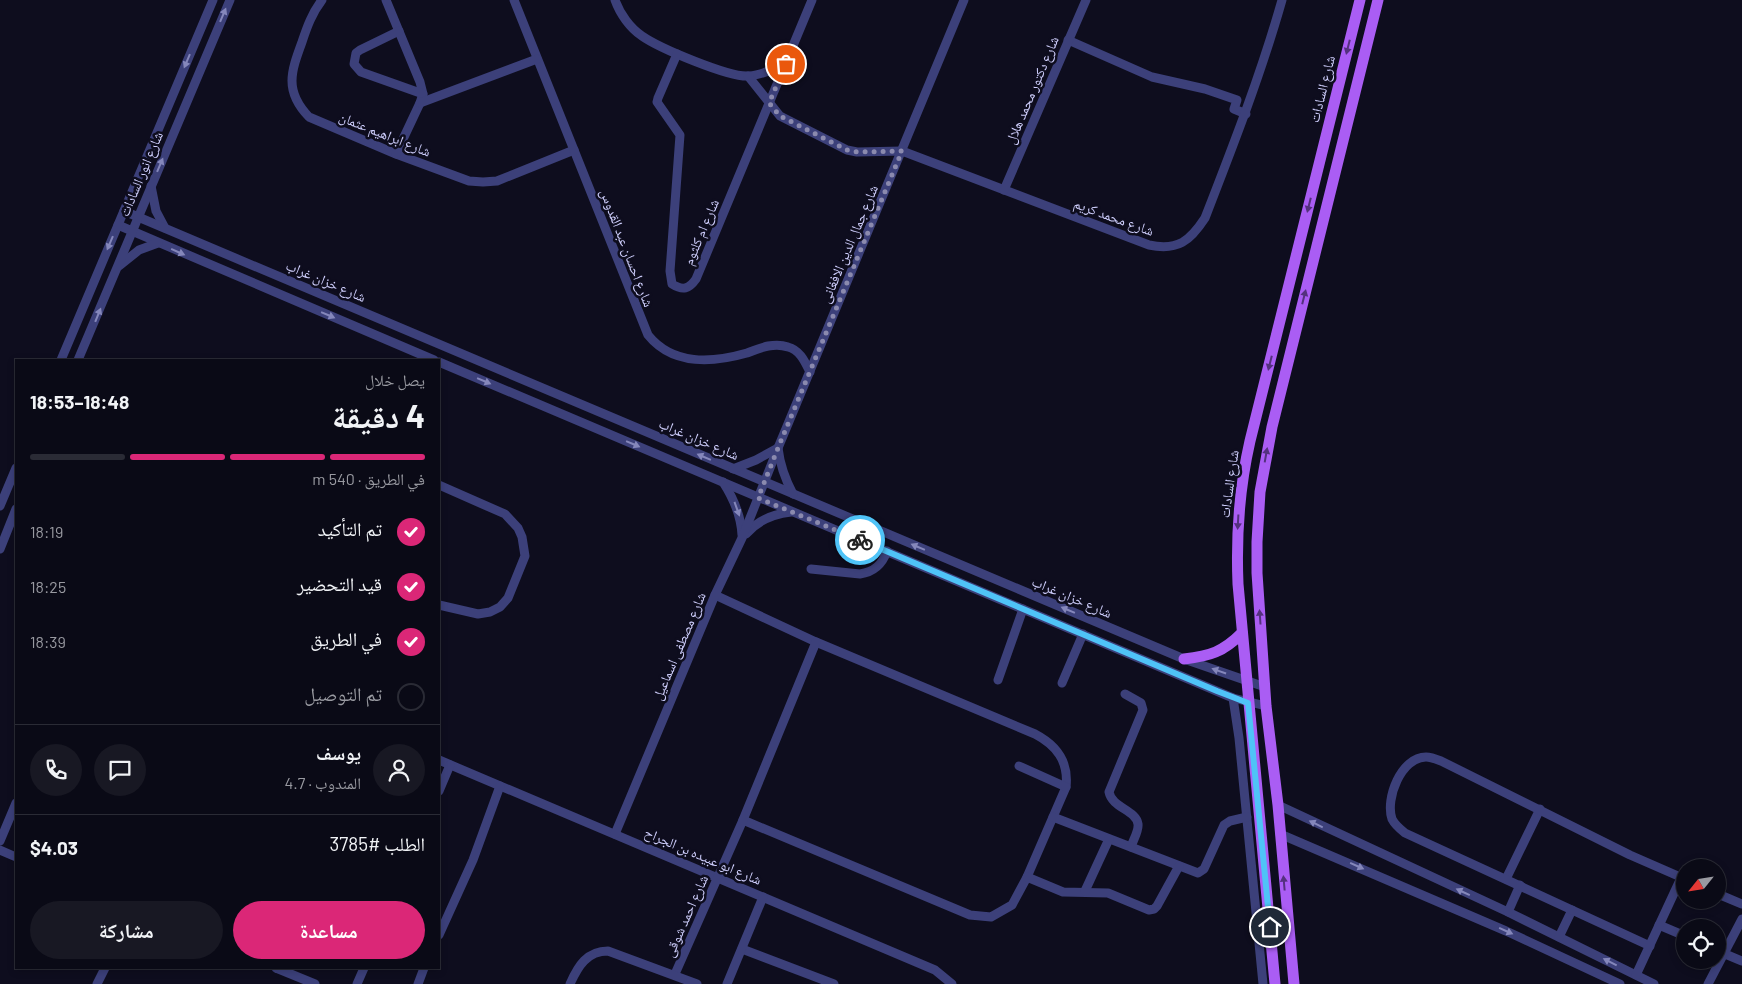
<!DOCTYPE html>
<html lang="ar">
<head>
<meta charset="utf-8">
<style>
	body { margin:0; font-family:Barlow,"Noto Naskh Arabic",sans-serif; background:#181823; color:#f1f3f6; direction:rtl; height:100vh; display:flex; flex-direction:column; font-size:19px; white-space:nowrap }
	* { box-sizing:border-box; margin:0 }
	p { font-size:16px; color:#999aa1 }
	.icon { flex:none; width:28px; height:28px; fill:none; stroke:currentColor; stroke-width:2; stroke-linecap:round; stroke-linejoin:round }
	.map { position:relative; flex:1; overflow:hidden; direction:ltr }
	.details { position:absolute; left:15px; top:359px; width:425px; height:610px; display:flex; flex-direction:column; background:#0a0a16; border-radius:0px; box-shadow:0 2px 8px #0003,0 0 0 1px #2a2b35; direction:rtl }
	.details>* { flex:none }
	.needle { width:32px; rotate:240deg }
	.buttons { position:absolute; left:1676px; top:859px; display:grid; gap:10px }
	.buttons a { display:grid; place-items:center; width:50px; height:50px; border-radius:50%; background:#0a0a16; box-shadow:0 2px 8px #0003,0 0 0 1px #2a2b35; font-size:25px }
	.pin { position:absolute; display:grid; place-items:center; width:42px; height:42px; color:#fff; margin:-21px; border:2px solid #fff; border-radius:50%; box-shadow:0 1px 5px #0007 }
	.courier { position:absolute; display:grid; place-items:center; width:50px; height:50px; margin:-25px; border:4px solid #4fc3f7; border-radius:50%; background:#fff; color:#222; box-shadow:0 1px 6px #0007 }
	.overview em { font-style:normal; font-weight:700 }
	.overview div { display:flex; flex-direction:column-reverse }
	.overview { display:flex; align-items:center; justify-content:space-between; height:85px; padding:0 15px }
	h1 { font-size:32px; font-weight:700; line-height:38px }
	.bar { display:grid; grid-template-columns:repeat(4,1fr); gap:8px 5px; align-content:center; height:60px; padding:0 15px }
	.bar i { height:6px; border-radius:4px; background:#2a2b35 }
	.bar .selected { background:#db2777 }
	.bar p { grid-column:span 4 }
	.line { display:flex; align-items:center; gap:12px; padding:0 15px; border-top:1px solid #2a2b35 }
	.line div { flex:1 }
	.round { display:grid; place-items:center; flex:none; width:52px; height:52px; border-radius:26px; background:#181823 }
	ol { padding:0 15px; list-style:none }
	li { display:flex; align-items:center; gap:15px; height:55px }
	li p { margin-inline-start:auto }
	li .icon { padding:5px; border-radius:50%; background:#db2777; color:#fff; stroke-width:4 }
	li:last-child { color:#999aa1 }
	li i { width:28px; height:28px; border:2px solid #2a2b35; border-radius:50% }
	.action { display:flex; gap:10px; margin-top:auto; padding:10px 15px }
	.action a { flex:1; height:58px; border-radius:30px; background:#db2777; color:#fff; font-size:20px; font-weight:700; line-height:58px; text-align:center }
	.action a+a { background:#181823; color:#f1f3f6 }
	.map>svg:first-child { display:block }
	.lines { fill:none; stroke-linecap:round; stroke-linejoin:round }
	.minor { stroke:#3c407a; stroke-width:9 }
	.major { stroke:#aa5df4; stroke-width:11 }
	.oneway { fill:#8587bb }
	.oneway2 { fill:#54317e }
	.done { stroke:#8b8aae; stroke-width:5; stroke-dasharray:0 9 }
	.route { stroke:#4fc3f7; stroke-width:6 }
	.labels { text-anchor:middle; stroke-width:5; stroke-linejoin:round; paint-order:stroke }
	.street-label { font-size:14px; fill:#cecefc; stroke:#0e0d1e }
</style>
</head>
<body>
<div class="map">
<svg width="1742" height="984" viewBox="0 0 1742 984">
	<rect width="100%" height="100%" fill="#0e0d1e"/>
	<g class="lines">
		<g class="minor">
			<path d="M 322,0 C 312,13 307,27 302,42 C 291,72 284,91 309,117 L 396,154 L 469,181 L 483,182 L 497,181 L 574,150"/>
			<polyline points="386,0 420,82 423,94 420,103 396,154"/>
			<path d="M 514,0 L 648,335 C 673,366 712,363 747,353 C 760,348 774,342 788,347 C 800,350 805,362 810,372"/>
			<path d="M 615,0 C 620,14 630,28 642,36 C 659,48 730,78 749,76 C 762,75 774,69 786,64"/>
			<polyline points="399,31 360,50 356,53 354,64 361,72 423,94"/>
			<polyline points="1068,40 1152,77 1205,89 1237,100 1234,109 1246,114"/>
			<path d="M 677,54 L 658,98 L 657,102 L 680,135 L 670,271 L 672,284 C 683,291 689,289 696,279 L 812,0"/>
			<path d="M 748,76 L 780,116 L 847,150 L 857,152 L 902,151 L 1149,245 C 1178,251 1190,241 1205,218 C 1233,146 1261,74 1282,0"/>
			<polyline points="420,103 537,59"/>
			<polyline points="151,186 156,211 165,228"/>
			<polyline points="1004,190 1086,0"/>
			<polyline points="124,211 1184,659 1265,687"/>
			<polyline points="118,225 434,360"/>
			<polyline points="119,266 139,250 158,243"/>
			<polyline points="61,360 213,0"/>
			<polyline points="78,360 230,0"/>
			<polyline points="439,362 1233,698 1266,706"/>
			<path d="M 733,469 L 756,460 L 778,448 C 780,465 785,479 793,494"/>
			<path d="M 723,482 C 734,499 741,515 742,535"/>
			<polyline points="439,485 505,514 518,528 522,537 525,556 508,598 500,607 490,612 478,614 439,605"/>
			<polyline points="0,506 16,468"/>
			<path d="M 746,534 C 758,520 773,514 791,512"/>
			<polyline points="0,549 16,509"/>
			<path d="M 811,569 L 860,574 C 874,572 882,565 887,551"/>
			<path d="M 715,595 L 816,642 L 1035,734 C 1056,745 1069,761 1066,787 L 1027,877 L 1012,905 L 991,917 L 970,915 L 743,820"/>
			<polyline points="998,680 1023,609"/>
			<polyline points="1062,683 1083,634"/>
			<path d="M 1125,694 L 1141,703 L 1143,710 L 1109,792 C 1112,808 1136,810 1138,824 C 1139,831 1133,840 1131,847"/>
			<polyline points="1233,698 1239,738 1263,984"/>
			<polyline points="439,760 935,970 952,984"/>
			<polyline points="1019,766 1066,787"/>
			<polyline points="439,791 450,765"/>
			<polyline points="1278,805 1508,912 1654,984"/>
			<polyline points="1053,817 1198,873 1204,869 1224,825 1230,821 1247,817"/>
			<polyline points="615,834 715,595 742,538 778,448 964,0"/>
			<polyline points="1280,834 1506,931 1620,984"/>
			<polyline points="0,841 16,803"/>
			<polyline points="0,850 16,857"/>
			<polyline points="1027,877 1063,892 1108,893 1149,910 1154,909 1157,906 1179,866"/>
			<polyline points="1506,879 1540,809"/>
			<polyline points="1085,891 1109,839"/>
			<polyline points="1718,894 1742,904"/>
			<polyline points="1508,912 1520,885"/>
			<polyline points="1659,925 1685,936"/>
			<polyline points="439,935 473,860 500,786"/>
			<polyline points="1559,937 1572,910"/>
			<path d="M 1650,946 L 1405,833 C 1400,829 1395,825 1392,819 C 1385,799 1401,757 1426,757 C 1431,757 1436,759 1441,761 L 1630,855 L 1685,879"/>
			<polyline points="742,949 834,984"/>
			<polyline points="1718,951 1742,961"/>
			<polyline points="276,968 315,984"/>
			<polyline points="675,974 743,820 816,642"/>
			<polyline points="1636,975 1681,878"/>
			<polyline points="97,984 105,968"/>
			<polyline points="357,984 364,968"/>
			<polyline points="418,984 424,968"/>
			<path d="M 570,984 C 578,966 587,951 608,951 L 697,984"/>
			<polyline points="727,984 763,897"/>
			<polyline points="1708,984 1742,919"/>
		</g>
		<g class="major">
			<path d="M 1184,659 C 1210,656 1223,652 1242,633"/>
			<path d="M 1275,984 L 1238,584 C 1236,535 1239,489 1250,441 L 1360,0"/>
			<polyline points="1294,984 1278,805 1266,706 1257,573 1257,542 1260,492 1272,427 1378,0"/>
		</g>
	</g>
	<defs><path id="oneway-solid" d="M-6-.8H1V-3.2L6.5 0L1 3.2V.8H-6Z" transform="scale(1.25)"/></defs>
	<g class="oneway">
		<use href="#oneway-solid" transform="translate(223 15) rotate(-67)"/>
		<use href="#oneway-solid" transform="translate(187 61) rotate(113)"/>
		<use href="#oneway-solid" transform="translate(160 165) rotate(-67)"/>
		<use href="#oneway-solid" transform="translate(110 243) rotate(113)"/>
		<use href="#oneway-solid" transform="translate(178 252) rotate(24)"/>
		<use href="#oneway-solid" transform="translate(98 315) rotate(-68)"/>
		<use href="#oneway-solid" transform="translate(328 315) rotate(23)"/>
		<use href="#oneway-solid" transform="translate(484 381) rotate(23)"/>
		<use href="#oneway-solid" transform="translate(633 444) rotate(23)"/>
		<use href="#oneway-solid" transform="translate(704 457) rotate(-157)"/>
		<use href="#oneway-solid" transform="translate(737 509) rotate(70)"/>
		<use href="#oneway-solid" transform="translate(918 547) rotate(-157)"/>
		<use href="#oneway-solid" transform="translate(1068 610) rotate(-157)"/>
		<use href="#oneway-solid" transform="translate(1219 671) rotate(-161)"/>
		<use href="#oneway-solid" transform="translate(1316 824) rotate(-154)"/>
		<use href="#oneway-solid" transform="translate(1357 866) rotate(24)"/>
		<use href="#oneway-solid" transform="translate(1463 892) rotate(-155)"/>
		<use href="#oneway-solid" transform="translate(1506 931) rotate(24)"/>
		<use href="#oneway-solid" transform="translate(1610 962) rotate(-153)"/>
	</g>
	<g class="oneway2">
		<use href="#oneway-solid" transform="translate(1348 47) rotate(104)"/>
		<use href="#oneway-solid" transform="translate(1309 205) rotate(104)"/>
		<use href="#oneway-solid" transform="translate(1304 297) rotate(-76)"/>
		<use href="#oneway-solid" transform="translate(1270 363) rotate(104)"/>
		<use href="#oneway-solid" transform="translate(1266 455) rotate(-80)"/>
		<use href="#oneway-solid" transform="translate(1238 522) rotate(93)"/>
		<use href="#oneway-solid" transform="translate(1260 617) rotate(-94)"/>
		<use href="#oneway-solid" transform="translate(1284 883) rotate(-95)"/>
	</g>
	<g class="lines">
		<polyline class="done" points="786,64 769,103 780,116 847,150 858,152 902,151 778,448 758,498 860,540"/>
		<polyline class="route" points="860,540 1217,691 1248,703 1270,927"/>
	</g>
	<g class="labels">
		<g class="street-label">
			<text transform="translate(1322 89) rotate(-76)" y="5">شارع السادات</text>
			<text transform="translate(1032 90) rotate(-67)" y="5">شارع دكتور محمد هلال</text>
			<text transform="translate(385 134) rotate(22)" y="5">شارع ابراهيم عثمان</text>
			<text transform="translate(141 174) rotate(-67)" y="5">شارع انور السادات</text>
			<text transform="translate(1114 217) rotate(20)" y="5">شارع محمد كريم</text>
			<text transform="translate(701 232) rotate(-67)" y="5">شارع ام كلثوم</text>
			<text transform="translate(849 244) rotate(-67)" y="5">شارع جمال الدين الافغانى</text>
			<text transform="translate(627 248) rotate(69)" y="5">شارع احسان عبد القدوس</text>
			<text transform="translate(326 281) rotate(23)" y="5">شارع خزان غراب</text>
			<text transform="translate(699 439) rotate(23)" y="5">شارع خزان غراب</text>
			<text transform="translate(1229 484) rotate(-82)" y="5">شارع السادات</text>
			<text transform="translate(1072 597) rotate(23)" y="5">شارع خزان غراب</text>
			<text transform="translate(679 646) rotate(-67)" y="5">شارع مصطفى اسماعيل</text>
			<text transform="translate(703 856) rotate(23)" y="5">شارع ابو عبيده بن الجراح</text>
			<text transform="translate(686 916) rotate(-66)" y="5">شارع احمد شوقى</text>
		</g>
	</g>
</svg>
<div class="buttons">
<a><svg class="needle" viewBox="-14 -14 28 28"><path d="M0-13l5 13h-10z" fill="#e53935"/><path d="M0 13l5-13h-10z" fill="#999aa1"/></svg></a>
<a><svg class="icon" aria-label="locate" viewBox="0 0 24 24"><circle cx="12" cy="12" r="6"/><path d="M12 2v4M12 18v4M2 12h4M18 12h4"/></svg></a>
</div>
<div class="pin" style="left:786px;top:64px;background:#ea580c"><svg class="icon" aria-label="bag" viewBox="0 0 24 24"><path d="M5 8h14l-1 12H6zM9 8a3 3 0 0 1 6 0"/></svg></div>
<div class="pin" style="left:1270px;top:927px;background:#1f2937"><svg class="icon" aria-label="home" viewBox="0 0 24 24"><path d="M3 11l9-7 9 7M6 9v11h12V9"/></svg></div>
<div class="courier" style="left:860px;top:540px"><svg class="icon" aria-label="bike" viewBox="0 0 24 24"><circle cx="6" cy="16" r="4"/><circle cx="18" cy="16" r="4"/><path d="M6 16l4-8h5l3 8M10 8l3 8H6M13 5h3"/></svg></div>
<section class="details">
<div class="overview"><div><h1>4 دقيقة</h1><p>يصل خلال</p></div><em>18:48–18:53</em></div>
<div class="bar"><i class="selected"></i><i class="selected"></i><i class="selected"></i><i></i><p>في الطريق · 540 m</p></div>
<ol>
<li><svg class="icon" aria-label="check" viewBox="0 0 24 24"><path d="M5 12l5 5 9-10"/></svg>تم التأكيد<p>18:19</p></li>
<li><svg class="icon" aria-label="check" viewBox="0 0 24 24"><path d="M5 12l5 5 9-10"/></svg>قيد التحضير<p>18:25</p></li>
<li><svg class="icon" aria-label="check" viewBox="0 0 24 24"><path d="M5 12l5 5 9-10"/></svg>في الطريق<p>18:39</p></li>
<li><i></i>تم التوصيل</li>
</ol>
<div class="line" style="height:90px"><a class="round"><svg class="icon" aria-label="person" viewBox="0 0 24 24"><circle cx="12" cy="8" r="4"/><path d="M4 21q1-7 8-7t8 7"/></svg></a><div><b>يوسف</b><p>المندوب · 4.7</p></div><a class="round"><svg class="icon" aria-label="chat" viewBox="0 0 24 24"><path d="M4 5h16v11H9l-5 4z"/></svg></a><a class="round"><svg class="icon" aria-label="phone" viewBox="0 0 24 24"><path d="M5 4h4l2 5-3 2q2 4 5 5l2-3 5 2v4C11 20 4 13 5 4z"/></svg></a></div>
<div class="line" style="height:65px"><div>الطلب #3785</div><b>$4.03</b></div>
<div class="action"><a>مساعدة</a><a>مشاركة</a></div>
</section>
</div>
</body>
</html>
